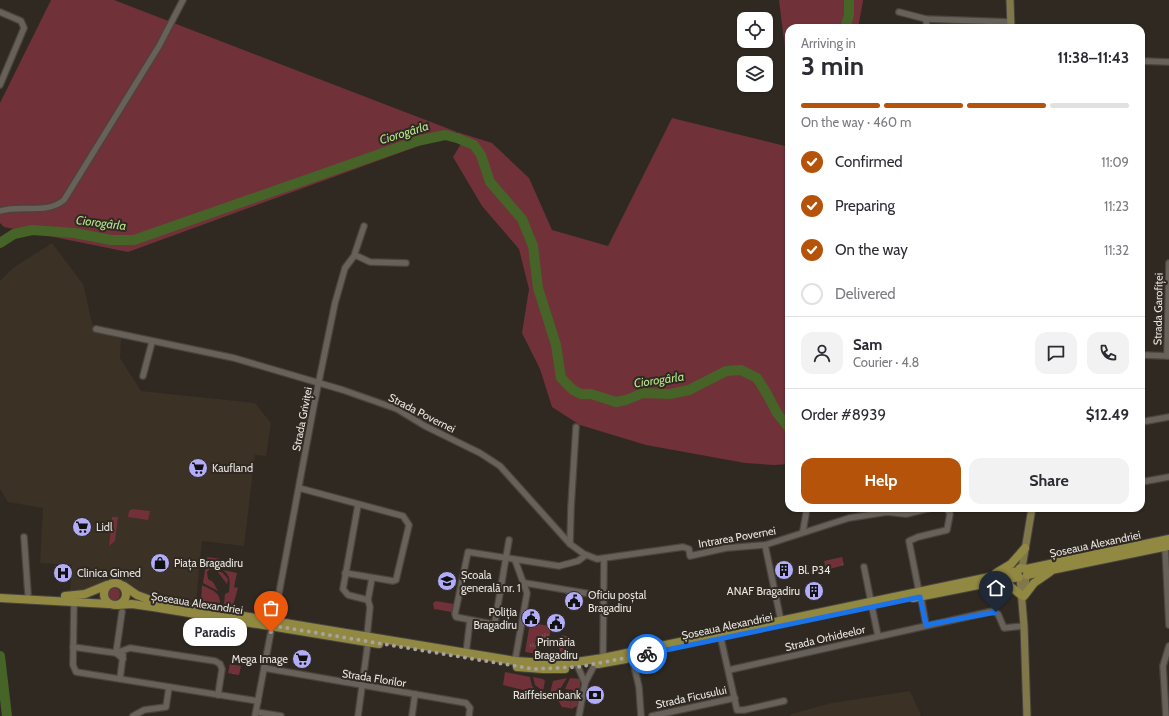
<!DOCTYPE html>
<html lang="en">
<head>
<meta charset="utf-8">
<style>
	body { margin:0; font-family:Cabin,sans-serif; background:#f2f2f3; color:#2b2b33; height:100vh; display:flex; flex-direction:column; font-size:15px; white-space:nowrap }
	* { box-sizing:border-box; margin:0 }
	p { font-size:13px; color:#7c7c81 }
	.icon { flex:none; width:22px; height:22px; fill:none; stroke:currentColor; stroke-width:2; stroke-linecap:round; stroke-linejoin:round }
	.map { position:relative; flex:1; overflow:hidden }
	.panel { position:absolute; left:785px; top:24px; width:360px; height:488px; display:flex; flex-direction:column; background:#fff; border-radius:12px; box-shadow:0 1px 3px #0004 }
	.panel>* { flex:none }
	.buttons { position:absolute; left:737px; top:12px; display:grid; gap:8px }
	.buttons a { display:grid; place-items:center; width:36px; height:36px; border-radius:8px; background:#fff; box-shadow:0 1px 3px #0004; font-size:20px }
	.pin { position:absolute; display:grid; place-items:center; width:34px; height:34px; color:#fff; margin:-41px -17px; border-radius:50% 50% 50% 0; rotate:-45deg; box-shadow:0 0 4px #0007 }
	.pin .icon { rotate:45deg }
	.courier { position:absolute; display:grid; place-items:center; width:40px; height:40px; margin:-20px; border:3px solid #1a73e8; border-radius:50%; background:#fff; color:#222; box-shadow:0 1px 5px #0007 }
	.bubble { position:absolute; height:28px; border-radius:12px; background:#fff; box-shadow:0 1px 3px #0004; font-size:13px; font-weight:800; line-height:28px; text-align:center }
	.head em { font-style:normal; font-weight:800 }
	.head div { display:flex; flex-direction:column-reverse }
	.head { display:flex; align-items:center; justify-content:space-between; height:68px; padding:0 16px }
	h1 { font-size:26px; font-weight:800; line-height:30px }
	.bar { display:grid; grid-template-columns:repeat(4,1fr); gap:6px 4px; align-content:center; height:48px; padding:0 16px }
	.bar i { height:5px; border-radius:3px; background:#e1e1e2 }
	.bar .active { background:#b45309 }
	.bar p { grid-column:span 4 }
	.line { display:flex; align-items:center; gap:10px; padding:0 16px; border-top:1px solid #e1e1e2 }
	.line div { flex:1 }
	.round { display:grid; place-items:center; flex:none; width:42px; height:42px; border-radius:12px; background:#f2f2f3 }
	ol { padding:0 16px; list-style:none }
	li { display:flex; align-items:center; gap:12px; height:44px }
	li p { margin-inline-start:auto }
	li .icon { padding:4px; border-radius:50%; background:#b45309; color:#fff; stroke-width:4 }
	li:last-child { color:#7c7c81 }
	li i { width:22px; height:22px; border:2px solid #e1e1e2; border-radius:50% }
	.cta { display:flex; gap:8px; margin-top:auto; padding:8px 16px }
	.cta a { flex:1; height:46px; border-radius:12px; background:#b45309; color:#fff; font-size:16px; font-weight:800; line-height:46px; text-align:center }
	.cta a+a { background:#f2f2f3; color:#2b2b33 }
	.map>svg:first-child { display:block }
	.built { fill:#3b3125 }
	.grass { fill:#703139 }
	.park { fill:url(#park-tufts) }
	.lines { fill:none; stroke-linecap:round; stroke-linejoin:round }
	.river { stroke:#466427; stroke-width:10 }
	.minor-casing { stroke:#49443e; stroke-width:8 }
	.major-casing { stroke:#49443e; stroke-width:9 }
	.highway-casing { stroke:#49443e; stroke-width:10 }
	.minor { stroke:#676159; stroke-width:5.5 }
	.major { stroke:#80784b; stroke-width:7 }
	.highway { stroke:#918842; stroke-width:8 }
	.done { stroke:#a7a39d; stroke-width:4; stroke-dasharray:0 7.2 }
	.route { stroke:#1a73e8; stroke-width:5 }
	.labels { text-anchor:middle; stroke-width:4; stroke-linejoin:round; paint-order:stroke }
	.street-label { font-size:11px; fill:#e8e4df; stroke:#2f2922 }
	.poi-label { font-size:11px; fill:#e8e4df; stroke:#2f2922; text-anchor:start }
	.water-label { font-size:12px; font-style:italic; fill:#b6e48c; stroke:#2f2922 }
</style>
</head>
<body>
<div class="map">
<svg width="1169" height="716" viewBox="0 0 1169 716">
	<defs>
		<pattern id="park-tufts" width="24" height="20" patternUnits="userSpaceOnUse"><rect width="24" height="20" fill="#703139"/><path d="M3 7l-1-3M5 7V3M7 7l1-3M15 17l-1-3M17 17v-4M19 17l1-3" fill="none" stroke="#844f55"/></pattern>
	</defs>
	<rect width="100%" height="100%" fill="#2f2922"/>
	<g class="built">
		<polygon points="52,243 83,284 94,331 121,339 120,358 141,391 255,403 271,423 266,456 255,455 244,546 202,541 196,602 70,592 72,565 40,563 43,508 8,502 0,489 0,281 13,268"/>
		<polygon points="910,691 921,716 790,716 791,714 832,703"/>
	</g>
	<g class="grass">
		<polygon points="51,0 114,0 457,132 492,143 529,178 552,230 608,246 672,118 789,147 789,464 774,465 745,463 646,445 580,425 552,407 540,369 522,333 529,289 519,249 482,206 453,157 462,142 457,132 128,252 4,227 0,223 0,103"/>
		<polygon points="779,0 863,0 863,1 858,28 789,28 789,80"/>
		<polygon points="132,509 150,511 148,520 128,517 129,511"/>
		<polygon points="112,517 118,517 115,541 109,546"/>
		<polygon points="207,557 221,559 220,568 218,569 209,565"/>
		<polygon points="209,567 223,573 228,579 227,584 217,571 210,569 207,572 208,579 213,582 218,591 203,583 205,570"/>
		<path d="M 223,570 L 237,573 L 234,587 L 238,588 L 233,605 L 224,604 L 225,594 L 229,592 C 230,582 231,576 223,570 Z"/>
		<path d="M 202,585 C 211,590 221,592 220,603 L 201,601 Z"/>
		<circle cx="113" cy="594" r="7"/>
		<polygon points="436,601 454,604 452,612 434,609 433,603"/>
		<polygon points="505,672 530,677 532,686 539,694 503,685"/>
		<polygon points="533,677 543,679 545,681 543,691 535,685"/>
		<polygon points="567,678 560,689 550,693 553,681"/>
		<polygon points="570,678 581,679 577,706 571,709 570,708 573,690 565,689"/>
	</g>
	<g class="park">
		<polygon points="842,557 844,565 826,570 824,561"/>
		<polygon points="530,623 551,626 549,644 535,641 537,654 525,652"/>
		<polygon points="562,635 569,637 567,654 558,655 560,652 559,647 561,646 560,643"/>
		<polygon points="230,664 241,666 239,675 228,673"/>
		<polygon points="568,691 572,692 570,708 562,707 558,700"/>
	</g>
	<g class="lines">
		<g class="river">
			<polyline points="845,28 849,15 849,0"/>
			<polyline points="0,243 14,234 32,230 75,233 111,240 134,240 417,141 445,135 457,138 474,145 481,155 490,182 522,219 533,246 538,288 556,345 561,378 573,390 581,394 591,394 616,402 626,400 643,393 670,394 689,390 726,371 741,370 757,378 767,394 777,413 789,428"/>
			<polyline points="0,656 7,716"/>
		</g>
		<defs>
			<g id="minor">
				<polyline points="0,12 21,21 24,28 0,85"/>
				<polyline points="899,12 926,19 1011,22"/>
				<polyline points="926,19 927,28"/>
				<polyline points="1141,61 1169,62"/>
				<path d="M 0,211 C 21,204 46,215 64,200 L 159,46 L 183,0"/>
				<polyline points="355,255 370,262 406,263"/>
				<polyline points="96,329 234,358 343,390 397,409 425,426 480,453 500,466 570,544 584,554 597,559 683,547 689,549 690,556 726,548 765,545 849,518 887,512 906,514 931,508"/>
				<polyline points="1141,355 1169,356"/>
				<polyline points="1167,356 1169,263"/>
				<polyline points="143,376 152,342"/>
				<polyline points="1141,422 1169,417"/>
				<polyline points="1141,482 1169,477"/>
				<polyline points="299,488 403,516 409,525 396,580 393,581 345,573"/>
				<polyline points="358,505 343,589 348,595 368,600"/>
				<polyline points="803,531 807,508"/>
				<polyline points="24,537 28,594"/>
				<polyline points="509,540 495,622 492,624 456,617 455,614 468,552 559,566 578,561 586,555"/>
				<polyline points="570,544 571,507 576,427"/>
				<polyline points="765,545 781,621"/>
				<polyline points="1165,546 1169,625"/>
				<polyline points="864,567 871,602"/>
				<polyline points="525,583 603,596"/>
				<polyline points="919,592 909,541 918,537 947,530 950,514 947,508"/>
				<polyline points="921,597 926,625"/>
				<polyline points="368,600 372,578"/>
				<polyline points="74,601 73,665 76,672 258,701"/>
				<polyline points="872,607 878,636"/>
				<polyline points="122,612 116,653 123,659"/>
				<polyline points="274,620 314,405 335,303 345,268 354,256 364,226"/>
				<polyline points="367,636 370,607 368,600"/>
				<polyline points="721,639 737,710 744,710 784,701"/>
				<polyline points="73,647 116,653 130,648 215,661 220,664 222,669 218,695"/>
				<polyline points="466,653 470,620"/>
				<polyline points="632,657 639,687 641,716"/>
				<polyline points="603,658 604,559"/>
				<polyline points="515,661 527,593 515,560"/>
				<polyline points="578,667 585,683"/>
				<polyline points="264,668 466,703 470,708 469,716"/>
				<polyline points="729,670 993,611 998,614 1004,628 1024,626"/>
				<polyline points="120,679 123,655"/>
				<polyline points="256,712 281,716"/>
				<polyline points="133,716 144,710 166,707 169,687"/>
				<polyline points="255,716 272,626"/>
				<polyline points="358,716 368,642"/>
				<polyline points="412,716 415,694"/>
				<polyline points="579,716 585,683 595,664"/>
				<polyline points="652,716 735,698"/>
				<polyline points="1166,716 1163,666 1169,646"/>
			</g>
			<g id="major">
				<polyline points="1010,0 1011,28"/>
				<polyline points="1022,568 1032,508"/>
				<polyline points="1020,578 1024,626 1027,716"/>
				<polyline points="1024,595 1026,577"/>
			</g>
			<g id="highway">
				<polyline points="996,573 1011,564 1025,548"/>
				<polyline points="1027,575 1169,546"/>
				<circle cx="115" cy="594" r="11"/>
				<polyline points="997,585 1010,586 1021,595"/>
				<polyline points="124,586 137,595 153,601 515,661 563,664 603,658 1018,571 1020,568 1026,569 1169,539"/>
				<polyline points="65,596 85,594 107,585"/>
				<polyline points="1024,596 1034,583 1050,572"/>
				<polyline points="0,598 109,604"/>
				<polyline points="913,598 1019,577"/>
				<polyline points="118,605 132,604 153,607 379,644"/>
				<polyline points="598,664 626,659"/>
				<polyline points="517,667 543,669 565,669"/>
			</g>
		</defs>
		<use href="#minor" class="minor-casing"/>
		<use href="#major" class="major-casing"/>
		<use href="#highway" class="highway-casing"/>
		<use href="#minor" class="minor"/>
		<use href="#major" class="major"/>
		<use href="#highway" class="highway"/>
	</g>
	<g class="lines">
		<polyline class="done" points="271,632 272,626 281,627 534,669 578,667 647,654"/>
		<polyline class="route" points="647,654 920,597 926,625 996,612"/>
	</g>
	<defs>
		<symbol id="supermarket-disc" viewBox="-11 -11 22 22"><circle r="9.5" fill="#b3adf9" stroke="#2f2922"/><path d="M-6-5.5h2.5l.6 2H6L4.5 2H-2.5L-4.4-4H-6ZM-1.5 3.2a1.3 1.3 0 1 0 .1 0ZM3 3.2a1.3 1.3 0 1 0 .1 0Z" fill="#111"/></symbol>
		<symbol id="shop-disc" viewBox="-11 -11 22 22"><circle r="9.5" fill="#b3adf9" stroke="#2f2922"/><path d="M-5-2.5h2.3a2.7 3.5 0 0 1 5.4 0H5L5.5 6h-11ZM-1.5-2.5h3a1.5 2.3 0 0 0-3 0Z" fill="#111"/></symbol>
		<symbol id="building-disc" viewBox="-11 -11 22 22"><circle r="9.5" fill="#b3adf9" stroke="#2f2922"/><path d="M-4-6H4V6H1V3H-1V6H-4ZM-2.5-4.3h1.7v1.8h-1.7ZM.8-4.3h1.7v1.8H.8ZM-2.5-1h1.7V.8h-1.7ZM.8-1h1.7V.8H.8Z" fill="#111"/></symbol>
		<symbol id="hospital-disc" viewBox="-11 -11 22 22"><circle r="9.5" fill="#b3adf9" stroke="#2f2922"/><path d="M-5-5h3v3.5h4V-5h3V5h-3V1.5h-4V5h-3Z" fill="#111"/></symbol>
		<symbol id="school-disc" viewBox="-11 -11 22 22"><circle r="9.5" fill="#b3adf9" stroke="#2f2922"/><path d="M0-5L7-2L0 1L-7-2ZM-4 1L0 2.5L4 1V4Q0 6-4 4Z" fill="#111"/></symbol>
		<symbol id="civic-disc" viewBox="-11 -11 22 22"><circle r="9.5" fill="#b3adf9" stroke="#2f2922"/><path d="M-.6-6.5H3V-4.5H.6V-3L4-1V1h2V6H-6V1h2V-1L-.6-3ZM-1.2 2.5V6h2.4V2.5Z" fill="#111"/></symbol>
		<symbol id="bank-disc" viewBox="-11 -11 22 22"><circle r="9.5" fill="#b3adf9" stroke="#2f2922"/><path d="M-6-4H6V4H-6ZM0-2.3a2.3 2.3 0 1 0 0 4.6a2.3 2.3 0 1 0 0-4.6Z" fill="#111"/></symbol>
	</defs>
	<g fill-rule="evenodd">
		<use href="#supermarket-disc" x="187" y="457" width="22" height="22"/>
		<use href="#supermarket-disc" x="71" y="516" width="22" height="22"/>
		<use href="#shop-disc" x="149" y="552" width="22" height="22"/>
		<use href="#building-disc" x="773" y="559" width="22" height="22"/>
		<use href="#hospital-disc" x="52" y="562" width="22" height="22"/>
		<use href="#school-disc" x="436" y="570" width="22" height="22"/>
		<use href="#building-disc" x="803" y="580" width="22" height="22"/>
		<use href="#civic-disc" x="563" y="590" width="22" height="22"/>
		<use href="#civic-disc" x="520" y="607" width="22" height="22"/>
		<use href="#civic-disc" x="545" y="612" width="22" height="22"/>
		<use href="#supermarket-disc" x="291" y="648" width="22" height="22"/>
		<use href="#bank-disc" x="584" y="684" width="22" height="22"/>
	</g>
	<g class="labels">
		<g class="street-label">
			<text transform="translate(1158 309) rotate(-89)" y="4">Strada Garofiței</text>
			<text transform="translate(422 413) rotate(27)" y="4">Strada Povernei</text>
			<text transform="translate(302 419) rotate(-79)" y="4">Strada Griviței</text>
			<text transform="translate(737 537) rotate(-10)" y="4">Intrarea Povernei</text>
			<text transform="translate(1095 544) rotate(-12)" y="4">Șoseaua Alexandriei</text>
			<text transform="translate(197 603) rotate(9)" y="4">Șoseaua Alexandriei</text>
			<text transform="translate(727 626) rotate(-12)" y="4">Șoseaua Alexandriei</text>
			<text transform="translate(825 638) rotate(-13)" y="4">Strada Orhideelor</text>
			<text transform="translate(374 678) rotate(9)" y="4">Strada Florilor</text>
			<text transform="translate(691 697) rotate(-12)" y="4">Strada Ficusului</text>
		</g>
		<g class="poi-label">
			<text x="212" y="472">Kaufland</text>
			<text x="96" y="531">Lidl</text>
			<text x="174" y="567">Piața Bragadiru</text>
			<text x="798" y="574">Bl. P34</text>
			<text x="77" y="577">Clinica Gimed</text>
			<text x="461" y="579">Școala<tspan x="461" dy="13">generală nr. 1</tspan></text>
			<text x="800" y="595" text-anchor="end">ANAF Bragadiru</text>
			<text x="588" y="599">Oficiu poștal<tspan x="588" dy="13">Bragadiru</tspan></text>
			<text x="517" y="616" text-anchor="end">Poliția<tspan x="517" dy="13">Bragadiru</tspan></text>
			<text x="556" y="646" text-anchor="middle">Primăria<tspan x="556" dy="13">Bragadiru</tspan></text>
			<text x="288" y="663" text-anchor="end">Mega Image</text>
			<text x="581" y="699" text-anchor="end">Raiffeisenbank</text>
		</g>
		<g class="water-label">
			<text transform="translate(404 133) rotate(-17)" y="4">Ciorogârla</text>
			<text transform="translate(101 223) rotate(7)" y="4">Ciorogârla</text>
			<text transform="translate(659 380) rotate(-8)" y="4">Ciorogârla</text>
		</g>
	</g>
</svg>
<div class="buttons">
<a><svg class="icon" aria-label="locate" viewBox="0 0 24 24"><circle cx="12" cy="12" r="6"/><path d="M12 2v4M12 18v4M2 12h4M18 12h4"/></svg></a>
<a><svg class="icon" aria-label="layers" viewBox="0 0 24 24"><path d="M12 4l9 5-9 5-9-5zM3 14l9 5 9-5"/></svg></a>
</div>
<div class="pin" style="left:271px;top:632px;background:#ea580c"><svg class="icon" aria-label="bag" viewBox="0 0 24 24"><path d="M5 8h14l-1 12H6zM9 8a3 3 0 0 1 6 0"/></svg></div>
<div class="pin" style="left:996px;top:612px;background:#1f2937"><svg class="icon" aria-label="home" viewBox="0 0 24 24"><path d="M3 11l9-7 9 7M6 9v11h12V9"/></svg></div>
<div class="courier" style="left:647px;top:654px"><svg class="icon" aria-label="bike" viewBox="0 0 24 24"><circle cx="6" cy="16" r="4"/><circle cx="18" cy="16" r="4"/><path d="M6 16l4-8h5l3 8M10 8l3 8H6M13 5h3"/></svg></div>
<div class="bubble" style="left:183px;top:618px;width:64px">Paradis</div>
<section class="panel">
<div class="head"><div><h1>3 min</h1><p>Arriving in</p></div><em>11:38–11:43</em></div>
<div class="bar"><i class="active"></i><i class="active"></i><i class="active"></i><i></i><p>On the way · 460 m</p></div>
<ol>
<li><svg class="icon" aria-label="check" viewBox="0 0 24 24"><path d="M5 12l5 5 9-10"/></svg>Confirmed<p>11:09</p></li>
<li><svg class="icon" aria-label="check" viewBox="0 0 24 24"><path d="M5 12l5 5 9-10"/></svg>Preparing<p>11:23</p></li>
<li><svg class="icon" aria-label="check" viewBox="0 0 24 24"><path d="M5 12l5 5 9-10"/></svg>On the way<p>11:32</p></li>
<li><i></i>Delivered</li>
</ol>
<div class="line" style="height:72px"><a class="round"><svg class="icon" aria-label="person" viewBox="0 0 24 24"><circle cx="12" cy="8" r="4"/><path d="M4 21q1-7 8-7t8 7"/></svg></a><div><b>Sam</b><p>Courier · 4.8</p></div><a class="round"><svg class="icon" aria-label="chat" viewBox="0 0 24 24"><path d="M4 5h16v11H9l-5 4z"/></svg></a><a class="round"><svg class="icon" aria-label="phone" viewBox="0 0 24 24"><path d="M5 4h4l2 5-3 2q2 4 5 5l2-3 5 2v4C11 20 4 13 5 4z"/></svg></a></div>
<div class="line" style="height:52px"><div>Order #8939</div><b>$12.49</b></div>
<div class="cta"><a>Help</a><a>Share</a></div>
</section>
</div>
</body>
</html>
